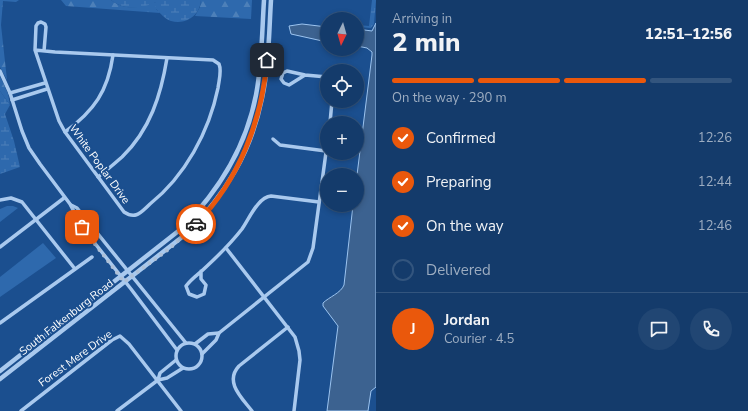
<!DOCTYPE html>
<html lang="en">
<head>
<meta charset="utf-8">
<style>
	body { margin:0; font-family:"Nunito Sans",sans-serif; background:#214673; color:#f1f3f6; height:100vh; display:flex; flex-direction:column; font-size:15px; white-space:nowrap }
	* { box-sizing:border-box; margin:0 }
	p { font-size:13px; color:#9dadc1 }
	.icon { flex:none; width:22px; height:22px; fill:none; stroke:currentColor; stroke-width:2; stroke-linecap:round; stroke-linejoin:round }
	.map { position:relative; flex:1; overflow:hidden }
	.panel { display:flex; flex-direction:column; background:#143b6b; width:372px }
	.panel>* { flex:none }
	.needle { width:26px; rotate:185deg }
	.fabs { position:absolute; left:320px; top:12px; display:grid; gap:8px }
	.fabs a { display:grid; place-items:center; width:44px; height:44px; border-radius:50%; background:#143b6b; box-shadow:0 2px 6px #0003,0 0 0 1px #33557e; font-size:20px }
	.pin { position:absolute; display:grid; place-items:center; width:34px; height:34px; color:#fff; margin:-17px; border-radius:8px; box-shadow:0 2px 6px #0006 }
	.courier { position:absolute; display:grid; place-items:center; width:40px; height:40px; margin:-20px; border:3px solid #ea580c; border-radius:50%; background:#fff; color:#222; box-shadow:0 1px 5px #0007 }
	.overview em { font-style:normal; font-weight:800 }
	.overview div { display:flex; flex-direction:column-reverse }
	.overview { display:flex; align-items:center; justify-content:space-between; height:68px; padding:0 16px }
	h1 { font-size:26px; font-weight:800; line-height:30px }
	.bar { display:grid; grid-template-columns:repeat(4,1fr); gap:6px 4px; align-content:center; height:48px; padding:0 16px }
	.bar i { height:5px; border-radius:3px; background:#33557e }
	.bar .active { background:#ea580c }
	.bar p { grid-column:span 4 }
	.line { display:flex; align-items:center; gap:10px; padding:0 16px; border-top:1px solid #33557e }
	.line div { flex:1 }
	.round { display:grid; place-items:center; flex:none; width:42px; height:42px; border-radius:21px; background:#214673 }
	ol { padding:0 16px; list-style:none }
	li { display:flex; align-items:center; gap:12px; height:44px }
	li p { margin-inline-start:auto }
	li .icon { padding:4px; border-radius:50%; background:#ea580c; color:#fff; stroke-width:4 }
	li:last-child { color:#9dadc1 }
	li i { width:22px; height:22px; border:2px solid #33557e; border-radius:50% }
	main { display:flex; flex:1; min-height:0 }
	.map>svg:first-child { display:block }
	.forest { fill:url(#forest-firs) }
	.wetland { fill:url(#wetland-marsh) }
	.park { fill:#2e69ad }
	.water { fill:#3c6290; stroke:#9cc4f0 }
	.lines { fill:none; stroke-linecap:round; stroke-linejoin:round }
	.minor { stroke:#a9c9ee; stroke-width:3.5 }
	.tertiary { stroke:#a9c9ee; stroke-width:4.5 }
	.done { stroke:#afc1d8; stroke-width:4; stroke-dasharray:0 7.2 }
	.route { stroke:#ea580c; stroke-width:5 }
	.labels { text-anchor:middle; stroke-width:4; stroke-linejoin:round; paint-order:stroke }
	.street-label { font-size:11px; fill:#fff; stroke:#1b4f8f }
</style>
</head>
<body>
<main>
<div class="map">
<svg width="376" height="411" viewBox="0 0 376 411">
	<defs>
		<pattern id="forest-firs" width="22" height="20" patternUnits="userSpaceOnUse"><rect width="22" height="20" fill="#2e69ad"/><path d="M5 1l3.5 6h-7zM16 11l3.5 6h-7z" fill="#4d80b9"/></pattern>
		<pattern id="wetland-marsh" width="20" height="14" patternUnits="userSpaceOnUse"><rect width="20" height="14" fill="#2e69ad"/><path d="M1 5h8M5 5V1M11 12h8M15 12V8" fill="none" stroke="#4d80b9"/></pattern>
	</defs>
	<rect width="100%" height="100%" fill="#1b4f8f"/>
	<g class="forest">
		<polygon points="0,0 19,0 16,2 3,1 1,25 7,80 0,67"/>
		<path d="M 61,0 L 111,0 C 127,12 139,7 156,2 L 156,9 L 160,13 L 66,6 Z"/>
		<polygon points="201,0 252,0 251,19 195,16 200,7"/>
		<polygon points="0,76 8,94 10,105 0,91"/>
	</g>
	<g class="wetland">
		<path d="M 111,0 L 201,0 C 200,15 187,25 171,21 C 166,20 160,13 156,9 L 156,2 C 141,9 125,11 111,0 Z"/>
		<polygon points="372,0 376,0 374,24 371,28 357,27 357,25 369,26"/>
		<polygon points="0,91 10,105 5,114 14,141 20,167 0,174"/>
	</g>
	<g class="park">
		<polygon points="7,206 13,206 18,208 0,222 0,209"/>
		<polygon points="43,243 56,258 0,297 0,277"/>
	</g>
	<g class="water">
		<path d="M 376,23 L 376,387 L 371,391 L 368,411 L 327,411 L 338,326 L 323,306 L 323,303 C 329,297 341,293 344,285 L 353,205 L 357,205 L 357,175 L 372,55 L 372,52 L 367,48 L 357,46 L 357,29 L 372,31 Z"/>
		<polygon points="302,24 327,27 327,42 291,34 289,26"/>
	</g>
	<g class="lines">
		<g class="minor">
			<path d="M 35,50 L 55,52 L 213,60 L 219,64 C 222,71 219,80 218,88 C 209,132 185,176 150,204 C 141,212 136,220 124,212 L 65,132 L 59,121 L 35,50 L 36,26 L 38,23 L 41,22 L 45,24 L 46,27 L 44,51"/>
			<polyline points="0,71 10,93 22,131 29,148 40,164 70,204 82,227 131,289 177,350"/>
			<polyline points="305,75 289,85 284,83 281,79 283,73 287,71 305,75 327,77"/>
			<polyline points="10,93 45,83"/>
			<polyline points="12,100 47,89"/>
			<polyline points="330,123 332,101"/>
			<path d="M 65,132 C 94,111 108,91 113,55"/>
			<polyline points="273,139 280,145 326,151"/>
			<path d="M 98,177 C 106,171 114,164 122,157 C 150,130 161,95 167,58"/>
			<polyline points="0,200 11,198 22,202 75,269"/>
			<polyline points="71,205 77,208 186,343"/>
			<polyline points="0,247 64,198"/>
			<polyline points="226,248 295,337 299,351 300,360 294,411"/>
			<path d="M 201,271 L 201,279 L 206,285 L 204,294 L 197,297 L 189,294 L 186,286 C 192,278 199,274 206,267 C 219,255 231,243 242,229 C 249,219 258,197 271,196 L 319,202"/>
			<polyline points="0,323 92,257"/>
			<circle cx="189" cy="356" r="13"/>
			<polyline points="195,344 208,334 219,333"/>
			<polyline points="202,354 216,340 219,333 308,262 313,248 327,145"/>
			<polyline points="158,380 160,373 176,360"/>
			<polyline points="21,411 112,340 120,336 129,344 181,411"/>
			<polyline points="117,411 158,380 167,378 183,368"/>
			<path d="M 252,411 C 242,398 224,382 239,366 L 288,327"/>
		</g>
		<g class="tertiary">
			<path d="M 0,371 L 181,229 C 218,192 246,147 256,95 C 262,64 262,31 264,0"/>
			<path d="M 0,379 L 186,234 C 225,195 251,153 262,98 C 269,66 269,32 271,0"/>
		</g>
	</g>
	<g class="lines">
		<polyline class="done" points="82,227 124,282 169,249 196,224"/>
		<path class="route" d="M 196,224 C 239,180 262,121 267,60"/>
	</g>
	<g class="labels">
		<g class="street-label">
			<text transform="translate(100 164) rotate(54)" y="4">White Poplar Drive</text>
			<text transform="translate(66 317) rotate(-38)" y="4">South Falkenburg Road</text>
			<text transform="translate(75 358) rotate(-36)" y="4">Forest Mere Drive</text>
		</g>
	</g>
</svg>
<div class="fabs">
<a><svg class="needle" viewBox="-14 -14 28 28"><path d="M0-13l5 13h-10z" fill="#e53935"/><path d="M0 13l5-13h-10z" fill="#9dadc1"/></svg></a>
<a><svg class="icon" aria-label="locate" viewBox="0 0 24 24"><circle cx="12" cy="12" r="6"/><path d="M12 2v4M12 18v4M2 12h4M18 12h4"/></svg></a>
<a>+</a>
<a>−</a>
</div>
<div class="pin" style="left:82px;top:227px;background:#ea580c"><svg class="icon" aria-label="bag" viewBox="0 0 24 24"><path d="M5 8h14l-1 12H6zM9 8a3 3 0 0 1 6 0"/></svg></div>
<div class="pin" style="left:267px;top:60px;background:#1f2937"><svg class="icon" aria-label="home" viewBox="0 0 24 24"><path d="M3 11l9-7 9 7M6 9v11h12V9"/></svg></div>
<div class="courier" style="left:196px;top:224px"><svg class="icon" aria-label="car" viewBox="0 0 24 24"><path d="M5 17H2v-5l4-1 3-4h7l3 4 3 1v5h-3M9 17h6M6 11h13"/><circle cx="7" cy="17" r="2"/><circle cx="17" cy="17" r="2"/></svg></div>
</div>
<section class="panel">
<div class="overview"><div><h1>2 min</h1><p>Arriving in</p></div><em>12:51–12:56</em></div>
<div class="bar"><i class="active"></i><i class="active"></i><i class="active"></i><i></i><p>On the way · 290 m</p></div>
<ol>
<li><svg class="icon" aria-label="check" viewBox="0 0 24 24"><path d="M5 12l5 5 9-10"/></svg>Confirmed<p>12:26</p></li>
<li><svg class="icon" aria-label="check" viewBox="0 0 24 24"><path d="M5 12l5 5 9-10"/></svg>Preparing<p>12:44</p></li>
<li><svg class="icon" aria-label="check" viewBox="0 0 24 24"><path d="M5 12l5 5 9-10"/></svg>On the way<p>12:46</p></li>
<li><i></i>Delivered</li>
</ol>
<div class="line" style="height:72px"><b class="round" style="background:#ea580c;color:#fff">J</b><div><b>Jordan</b><p>Courier · 4.5</p></div><a class="round"><svg class="icon" aria-label="chat" viewBox="0 0 24 24"><path d="M4 5h16v11H9l-5 4z"/></svg></a><a class="round"><svg class="icon" aria-label="phone" viewBox="0 0 24 24"><path d="M5 4h4l2 5-3 2q2 4 5 5l2-3 5 2v4C11 20 4 13 5 4z"/></svg></a></div>
</section>
</main>
</body>
</html>
